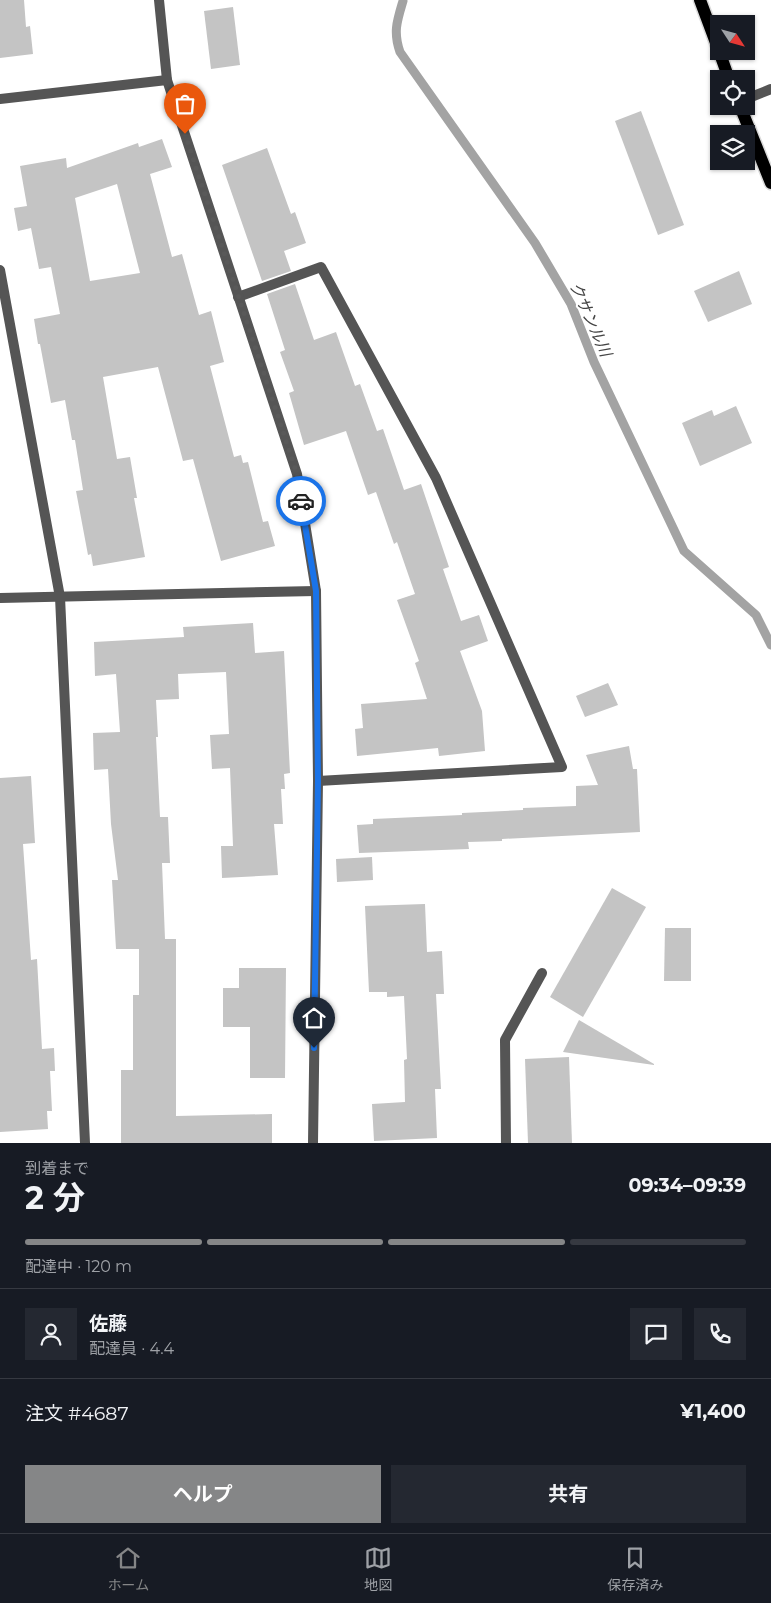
<!DOCTYPE html>
<html lang="ja">
<head>
<meta charset="utf-8">
<style>
	body { margin:0; font-family:Montserrat,"Noto Sans JP",sans-serif; background:#242831; color:#f1f3f6; height:100vh; display:flex; flex-direction:column; font-size:19px; white-space:nowrap }
	* { box-sizing:border-box; margin:0 }
	p { font-size:16px; color:#9ea1a6 }
	.icon { flex:none; width:28px; height:28px; fill:none; stroke:currentColor; stroke-width:2; stroke-linecap:round; stroke-linejoin:round }
	.map { position:relative; height:1143px; overflow:hidden }
	.sheet { display:flex; flex-direction:column; background:#171b24; flex:1 }
	.sheet>* { flex:none }
	.needle { width:32px; rotate:126deg }
	.fabs { position:absolute; left:710px; top:15px; display:grid; gap:10px }
	.fabs a { display:grid; place-items:center; width:45px; height:45px; border-radius:0px; background:#171b24; box-shadow:0 1px 4px #0004; font-size:25px }
	.pin { position:absolute; display:grid; place-items:center; width:42px; height:42px; color:#fff; margin:-51px -21px; border-radius:50% 50% 50% 0; rotate:-45deg; box-shadow:0 0 5px #0007 }
	.pin .icon { rotate:45deg }
	.courier { position:absolute; display:grid; place-items:center; width:50px; height:50px; margin:-25px; border:4px solid #1a73e8; border-radius:50%; background:#fff; color:#222; box-shadow:0 1px 6px #0007 }
	.headline em { font-style:normal; font-weight:700 }
	.headline div { display:flex; flex-direction:column-reverse }
	.headline { display:flex; align-items:center; justify-content:space-between; height:85px; padding:0 25px }
	h1 { font-size:32px; font-weight:700; line-height:38px }
	.bar { display:grid; grid-template-columns:repeat(4,1fr); gap:8px 5px; align-content:center; height:60px; padding:0 25px }
	.bar i { height:6px; border-radius:4px; background:#363941 }
	.bar .selected { background:#858687 }
	.bar p { grid-column:span 4 }
	.line { display:flex; align-items:center; gap:12px; padding:0 25px; border-top:1px solid #363941 }
	.line div { flex:1 }
	.round { display:grid; place-items:center; flex:none; width:52px; height:52px; border-radius:0px; background:#242831 }
	.button { display:flex; gap:10px; margin-top:auto; padding:10px 25px }
	.button a { flex:1; height:58px; border-radius:0px; background:#858687; color:#fff; font-size:20px; font-weight:700; line-height:58px; text-align:center }
	.button a+a { background:#242831; color:#f1f3f6 }
	.menu { display:flex; justify-content:space-around; align-items:center; height:70px; border-top:1px solid #363941; background:#171b24; font-size:14px; color:#9ea1a6 }
	.menu a { display:grid; justify-items:center; gap:2px }
	.menu .selected { color:#858687 }
	.map>svg:first-child { display:block }
	.lines { fill:none; stroke-linecap:round; stroke-linejoin:round }
	.stream { stroke:#a3a3a3; stroke-width:9 }
	.building { fill:#c4c4c4; fill-rule:evenodd }
	.primary-casing { stroke:#dbdbdb; stroke-width:15 }
	.lane { stroke:#555; stroke-width:10 }
	.street { stroke:#555; stroke-width:10 }
	.primary { stroke:#000; stroke-width:12 }
	.done { stroke:#595959; stroke-width:5; stroke-dasharray:0 9 }
	.route { stroke:#1a73e8; stroke-width:6 }
	.labels { text-anchor:middle; stroke-width:4; stroke-linejoin:round; paint-order:stroke }
	.water-label { font-size:16px; font-style:italic; fill:#444; stroke:#fff }
</style>
</head>
<body>
<div class="map">
<svg width="771" height="1143" viewBox="0 0 771 1143">
	<rect width="100%" height="100%" fill="#fff"/>
	<g class="lines">
		<path class="stream" d="M 403,1 C 397,21 393,32 400,52 L 535,243 L 571,304 L 594,362 L 684,551 L 756,615 L 771,645"/>
	</g>
	<g class="building">
		<polygon points="0,0 24,0 26,27 30,26 33,54 0,58"/>
		<polygon points="233,7 240,65 211,69 204,11"/>
		<polygon points="641,111 684,225 658,235 615,121"/>
		<path d="M 162,139 L 172,167 L 150,174 L 172,257 L 182,254 L 199,315 L 211,311 L 224,362 L 210,366 L 234,457 L 241,455 L 243,463 L 248,462 L 263,522 L 268,521 L 275,546 L 221,561 L 193,459 L 183,461 L 158,367 L 103,377 L 117,459 L 130,457 L 137,498 L 134,498 L 145,557 L 93,566 L 91,554 L 88,555 L 76,491 L 83,490 L 75,440 L 72,440 L 65,400 L 51,403 L 40,344 L 38,344 L 34,319 L 60,314 L 51,267 L 39,269 L 31,228 L 18,231 L 14,208 L 27,206 L 20,166 L 66,158 L 67,168 L 138,143 L 139,147 ZM 117,184 L 140,273 L 90,281 L 75,198 Z"/>
		<polygon points="267,148 291,214 295,212 306,243 284,251 291,271 262,281 222,165"/>
		<polygon points="739,271 752,304 708,322 694,291"/>
		<polygon points="295,284 314,340 336,332 355,386 360,384 377,431 383,429 404,490 421,484 449,567 443,569 461,621 479,615 488,641 460,651 482,711 485,751 439,756 438,748 357,756 355,729 363,728 361,704 427,699 415,663 419,661 397,600 415,594 397,542 394,544 376,492 368,495 346,431 304,445 289,393 294,391 280,352 285,350 267,294"/>
		<polygon points="736,406 752,443 700,466 682,423 712,410 714,416"/>
		<polygon points="253,623 255,653 284,651 290,773 284,774 285,789 281,789 283,824 274,824 278,875 222,878 221,846 233,846 230,768 212,769 210,735 229,734 226,672 178,674 179,699 156,700 158,737 156,737 160,817 168,817 170,863 162,863 165,939 176,939 176,1116 272,1114 272,1143 121,1143 121,1070 133,1070 133,995 139,995 139,949 116,949 112,880 118,880 111,824 108,769 94,770 93,733 120,732 116,674 95,676 94,642 184,637 183,627"/>
		<polygon points="608,683 618,705 585,717 576,696"/>
		<polygon points="629,746 633,769 637,769 640,832 502,839 502,841 468,842 469,849 359,853 357,825 373,824 373,819 462,815 462,813 523,810 523,808 576,806 576,786 598,785 586,755"/>
		<polygon points="31,776 35,843 23,844 31,960 37,959 42,1049 54,1048 55,1071 50,1071 52,1111 47,1111 48,1129 0,1132 0,778"/>
		<polygon points="372,857 373,880 337,882 336,859"/>
		<polygon points="612,888 646,907 583,1017 550,997"/>
		<polygon points="425,904 427,952 442,951 444,994 436,994 441,1089 435,1089 437,1138 374,1141 372,1104 405,1102 404,1060 407,1059 404,996 387,997 387,992 369,992 365,906"/>
		<polygon points="665,928 691,928 691,981 664,981"/>
		<polygon points="239,968 286,968 285,1078 250,1078 250,1027 223,1027 223,988 239,988"/>
		<polygon points="579,1020 654,1064 654,1065 563,1052"/>
		<polygon points="569,1057 572,1143 528,1143 525,1059"/>
	</g>
	<g class="lines">
		<defs>
			<g id="primary">
				<polyline points="700,0 719,51"/>
				<polyline points="719,51 729,79"/>
				<polyline points="740,106 771,183"/>
			</g>
		</defs>
		<use href="#primary" class="primary-casing"/>
		<g class="lane">
			<polyline points="746,99 771,89"/>
			<polyline points="238,297 321,267 436,478 562,767 318,781"/>
			<polyline points="506,1143 505,1040 542,973"/>
		</g>
		<g class="street">
			<polyline points="159,0 167,80 297,474 316,591 318,781 313,1143"/>
			<polyline points="0,99 167,80"/>
			<polyline points="0,270 60,597 85,1143"/>
			<polyline points="0,598 316,591"/>
		</g>
		<use href="#primary" class="primary"/>
	</g>
	<g class="lines">
		<polyline class="done" points="185,134 297,474 301,501"/>
		<polyline class="route" points="301,501 316,591 318,781 314,1048"/>
	</g>
	<g class="labels">
		<g class="water-label">
			<text transform="translate(591 319) rotate(66)" y="6">クサンル川</text>
		</g>
	</g>
</svg>
<div class="fabs">
<a><svg class="needle" viewBox="-14 -14 28 28"><path d="M0-13l5 13h-10z" fill="#e53935"/><path d="M0 13l5-13h-10z" fill="#9ea1a6"/></svg></a>
<a><svg class="icon" aria-label="locate" viewBox="0 0 24 24"><circle cx="12" cy="12" r="6"/><path d="M12 2v4M12 18v4M2 12h4M18 12h4"/></svg></a>
<a><svg class="icon" aria-label="layers" viewBox="0 0 24 24"><path d="M12 4l9 5-9 5-9-5zM3 14l9 5 9-5"/></svg></a>
</div>
<div class="pin" style="left:185px;top:134px;background:#ea580c"><svg class="icon" aria-label="bag" viewBox="0 0 24 24"><path d="M5 8h14l-1 12H6zM9 8a3 3 0 0 1 6 0"/></svg></div>
<div class="pin" style="left:314px;top:1048px;background:#1f2937"><svg class="icon" aria-label="home" viewBox="0 0 24 24"><path d="M3 11l9-7 9 7M6 9v11h12V9"/></svg></div>
<div class="courier" style="left:301px;top:501px"><svg class="icon" aria-label="car" viewBox="0 0 24 24"><path d="M5 17H2v-5l4-1 3-4h7l3 4 3 1v5h-3M9 17h6M6 11h13"/><circle cx="7" cy="17" r="2"/><circle cx="17" cy="17" r="2"/></svg></div>
</div>
<section class="sheet">
<div class="headline"><div><h1>2 分</h1><p>到着まで</p></div><em>09:34–09:39</em></div>
<div class="bar"><i class="selected"></i><i class="selected"></i><i class="selected"></i><i></i><p>配達中 · 120 m</p></div>
<div class="line" style="height:90px"><a class="round"><svg class="icon" aria-label="person" viewBox="0 0 24 24"><circle cx="12" cy="8" r="4"/><path d="M4 21q1-7 8-7t8 7"/></svg></a><div><b>佐藤</b><p>配達員 · 4.4</p></div><a class="round"><svg class="icon" aria-label="chat" viewBox="0 0 24 24"><path d="M4 5h16v11H9l-5 4z"/></svg></a><a class="round"><svg class="icon" aria-label="phone" viewBox="0 0 24 24"><path d="M5 4h4l2 5-3 2q2 4 5 5l2-3 5 2v4C11 20 4 13 5 4z"/></svg></a></div>
<div class="line" style="height:65px"><div>注文 #4687</div><b>¥1,400</b></div>
<div class="button"><a>ヘルプ</a><a>共有</a></div>
</section>
<nav class="menu">
<a class="selected"><svg class="icon" aria-label="home" viewBox="0 0 24 24"><path d="M3 11l9-7 9 7M6 9v11h12V9"/></svg>ホーム</a>
<a><svg class="icon" aria-label="map" viewBox="0 0 24 24"><path d="M3 6l6-2 6 2 6-2v14l-6 2-6-2-6 2zM9 4v14M15 6v14"/></svg>地図</a>
<a><svg class="icon" aria-label="saved" viewBox="0 0 24 24"><path d="M7 4h10v16l-5-4-5 4z"/></svg>保存済み</a>
</nav>
</body>
</html>
